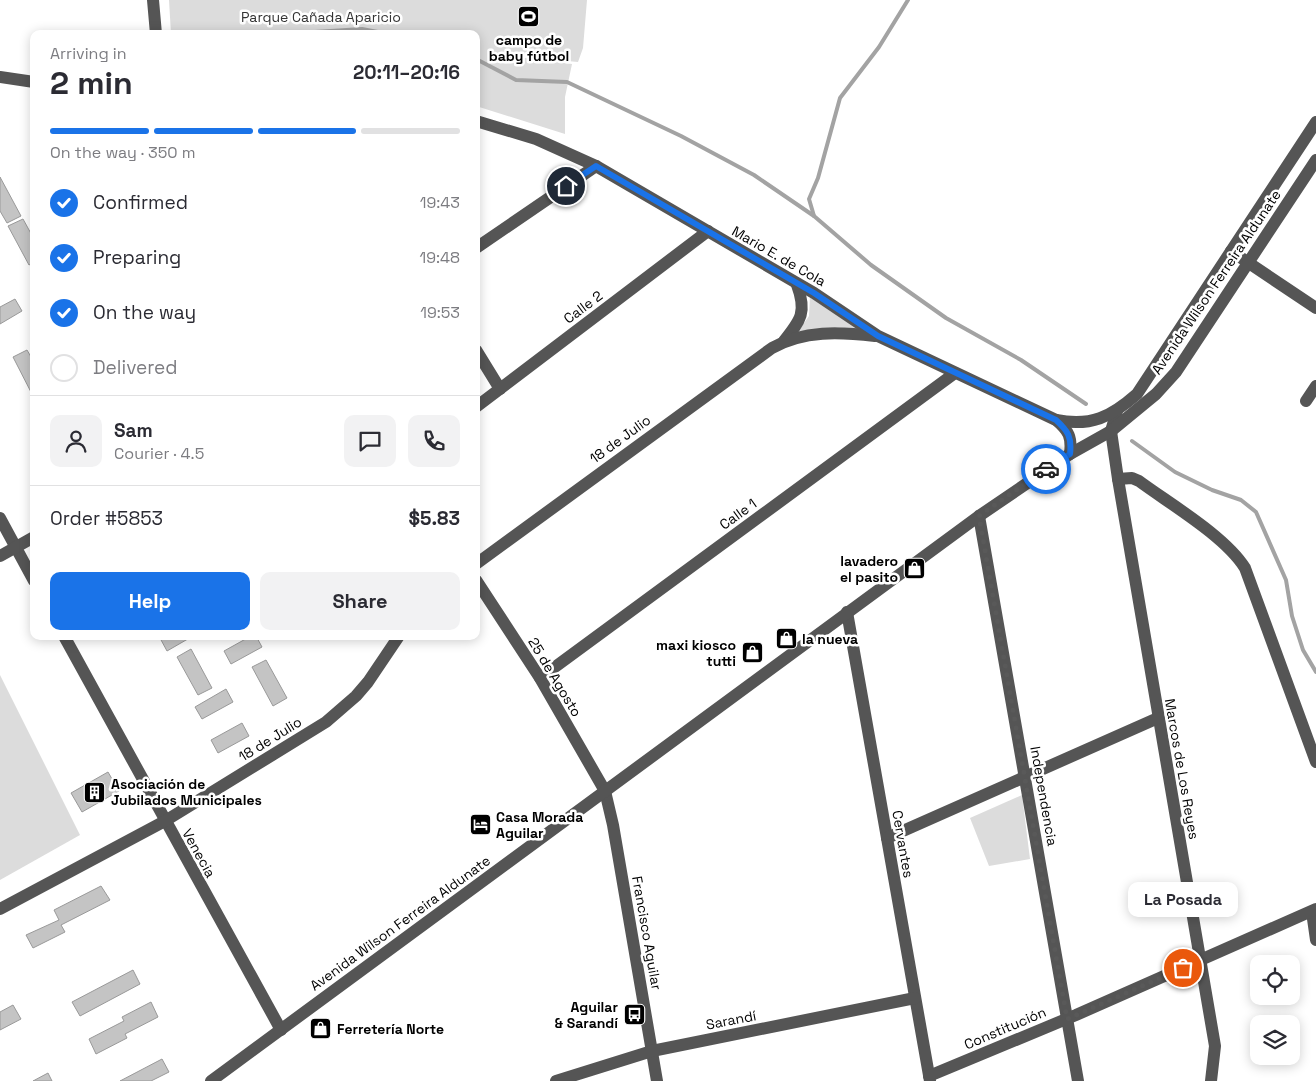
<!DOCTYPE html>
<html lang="en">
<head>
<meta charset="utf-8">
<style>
	body { margin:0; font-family:"Space Grotesk",sans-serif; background:#f2f2f3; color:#2b2b33; height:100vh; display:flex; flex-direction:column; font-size:19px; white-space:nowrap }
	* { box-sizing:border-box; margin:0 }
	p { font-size:16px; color:#7c7c81 }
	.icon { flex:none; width:28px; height:28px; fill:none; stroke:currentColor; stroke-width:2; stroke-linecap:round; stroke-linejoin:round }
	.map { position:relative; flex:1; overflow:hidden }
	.side { position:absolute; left:30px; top:30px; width:450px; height:610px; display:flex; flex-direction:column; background:#fff; border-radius:10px; box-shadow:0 2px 12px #0003 }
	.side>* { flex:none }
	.tools { position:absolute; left:1250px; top:955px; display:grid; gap:10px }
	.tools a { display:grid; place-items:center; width:50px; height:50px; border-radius:10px; background:#fff; box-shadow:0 2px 12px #0003; font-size:25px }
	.pin { position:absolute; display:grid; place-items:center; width:42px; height:42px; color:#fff; margin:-21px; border:2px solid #fff; border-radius:50%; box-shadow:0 1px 5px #0007 }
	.courier { position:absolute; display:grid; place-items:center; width:50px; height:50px; margin:-25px; border:4px solid #1a73e8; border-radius:50%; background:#fff; color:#222; box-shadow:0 1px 6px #0007 }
	.bubble { position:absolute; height:35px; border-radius:10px; background:#fff; box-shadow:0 2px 12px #0003; font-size:16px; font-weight:700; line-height:35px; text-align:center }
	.summary em { font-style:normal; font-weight:700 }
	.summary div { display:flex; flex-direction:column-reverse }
	.summary { display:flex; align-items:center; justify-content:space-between; height:85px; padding:0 20px }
	h1 { font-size:32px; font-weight:700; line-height:38px }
	.bar { display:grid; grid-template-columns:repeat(4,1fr); gap:8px 5px; align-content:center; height:60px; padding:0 20px }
	.bar i { height:6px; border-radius:4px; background:#e1e1e2 }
	.bar .active { background:#1a73e8 }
	.bar p { grid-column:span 4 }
	.line { display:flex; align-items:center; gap:12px; padding:0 20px; border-top:1px solid #e1e1e2 }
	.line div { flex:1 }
	.round { display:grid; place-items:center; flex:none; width:52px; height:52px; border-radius:10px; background:#f2f2f3 }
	ol { padding:0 20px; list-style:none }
	li { display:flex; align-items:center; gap:15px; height:55px }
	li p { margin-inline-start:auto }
	li .icon { padding:5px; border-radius:50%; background:#1a73e8; color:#fff; stroke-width:4 }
	li:last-child { color:#7c7c81 }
	li i { width:28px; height:28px; border:2px solid #e1e1e2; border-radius:50% }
	.cta { display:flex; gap:10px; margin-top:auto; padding:10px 20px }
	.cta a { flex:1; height:58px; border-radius:10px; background:#1a73e8; color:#fff; font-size:20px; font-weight:700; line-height:58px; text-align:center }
	.cta a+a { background:#f2f2f3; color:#2b2b33 }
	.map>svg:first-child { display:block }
	.green { fill:#dcdcdc }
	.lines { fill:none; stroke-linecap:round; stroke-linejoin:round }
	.stream { stroke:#a3a3a3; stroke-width:4 }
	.building { fill:#c4c4c4; stroke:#999 }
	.minor { stroke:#555; stroke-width:12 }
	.done { stroke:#595959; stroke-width:5; stroke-dasharray:0 9 }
	.route { stroke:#1a73e8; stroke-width:6 }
	.labels { text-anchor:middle; stroke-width:5; stroke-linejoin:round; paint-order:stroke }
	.park-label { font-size:14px; fill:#333; stroke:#fff }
	.poi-label { font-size:14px; font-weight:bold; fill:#000; stroke:#fff; text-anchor:start }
	.street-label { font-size:14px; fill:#000; stroke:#fff }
</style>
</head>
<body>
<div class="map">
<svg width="1316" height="1081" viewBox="0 0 1316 1081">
	<rect width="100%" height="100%" fill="#fff"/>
	<g class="green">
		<polygon points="169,0 587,0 583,48 578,62 503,55 572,64 565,97 565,134 476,106 476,34 171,34"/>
		<polygon points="810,296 865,331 838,327 797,333 809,316"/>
		<polygon points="0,675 80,835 0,880"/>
		<polygon points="1022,795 1030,859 989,866 970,818"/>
	</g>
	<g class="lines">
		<g class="stream">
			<polyline points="908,0 879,47 840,98 818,178 809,199 814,216 871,265 946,318 1021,360 1086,404"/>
			<polyline points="284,34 362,29 388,34"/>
			<polyline points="476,59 516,80 567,82 681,136 754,175 814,216"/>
			<polyline points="1132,441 1175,472 1212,490 1241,500 1256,512 1286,580 1292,616 1303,650 1316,672"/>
		</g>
	</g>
	<g class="building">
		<polygon points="0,177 21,216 7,223 0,211"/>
		<polygon points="23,219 34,239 34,262 29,265 8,226"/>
		<polygon points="15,299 22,311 0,324 0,307"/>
		<polygon points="27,350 34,362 33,396 13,357"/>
		<polygon points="163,636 193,636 167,651 160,638"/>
		<polygon points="251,636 256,636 262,647 231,664 224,651"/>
		<polygon points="191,649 212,688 198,695 177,657"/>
		<polygon points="266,660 287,698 273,706 252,667"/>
		<polygon points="226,689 233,702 202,719 195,707"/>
		<polygon points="242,723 249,736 218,753 211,740"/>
		<polygon points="108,772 119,791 82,812 71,793"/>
		<polygon points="101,886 110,900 61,925 65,932 33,948 26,935 59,920 54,910"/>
		<polygon points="133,970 140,984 80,1016 72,1002"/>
		<polygon points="151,1002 158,1017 125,1034 127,1038 96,1054 89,1039 124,1021 122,1017"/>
		<polygon points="13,1005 21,1019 0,1030 0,1012"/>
		<polygon points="162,1059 169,1072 151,1081 120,1081"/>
		<polygon points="48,1073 52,1081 33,1081"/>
	</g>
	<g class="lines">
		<g class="minor">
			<polyline points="153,0 156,34"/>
			<polyline points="0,77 34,82"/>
			<path d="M 476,121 L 536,139 L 596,166 L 814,293 L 878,336 L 1056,420 C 1069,431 1072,437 1070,454"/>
			<polyline points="476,248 596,166"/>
			<polyline points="1231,251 1316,308"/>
			<path d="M 784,341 C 801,320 807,312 797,285"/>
			<polyline points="476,350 500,389"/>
			<polyline points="1306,401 1316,386"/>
			<polyline points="476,407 708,231"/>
			<polyline points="1117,411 1111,431 1118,479 1215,1046 1211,1081"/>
			<path d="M 1056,420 C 1091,427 1111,417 1137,394 L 1316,122"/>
			<path d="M 1118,479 L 1132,478 L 1139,481 C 1170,504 1225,536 1245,568 L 1316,762"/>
			<polyline points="979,516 1078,1081"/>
			<polyline points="0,518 34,581"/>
			<polyline points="0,556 34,537"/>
			<path d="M 476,564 L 772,348 C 804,330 840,332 875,336"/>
			<polyline points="476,580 540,678 605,791 613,825 657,1081"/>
			<polyline points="847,612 930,1081"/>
			<polyline points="64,636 281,1030"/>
			<polyline points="540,678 955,373"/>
			<polyline points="887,838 1158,718"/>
			<polyline points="0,909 165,821 326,722 356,696 368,682 399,636"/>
			<polyline points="1312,912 1316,940"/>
			<polyline points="929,1076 1076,1015 1316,909"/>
			<polyline points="211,1081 979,516 1070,454 1111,431 1156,394 1176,372 1316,160"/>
			<polyline points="556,1081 652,1051 915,998"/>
		</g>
	</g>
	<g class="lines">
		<polyline class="done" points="1046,469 979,516 1067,1019 1183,968"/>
		<path class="route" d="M 566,186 L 596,166 L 814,293 L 878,336 L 1056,420 C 1068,431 1072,437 1070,454 L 1046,469"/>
	</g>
	<defs>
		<symbol id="stadium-square" viewBox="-11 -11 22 22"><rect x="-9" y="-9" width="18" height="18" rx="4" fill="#000" stroke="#fff"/><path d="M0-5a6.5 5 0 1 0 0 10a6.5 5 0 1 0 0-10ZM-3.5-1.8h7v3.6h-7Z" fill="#fff"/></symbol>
		<symbol id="shop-square" viewBox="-11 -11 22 22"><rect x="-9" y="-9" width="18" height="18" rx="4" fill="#000" stroke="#fff"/><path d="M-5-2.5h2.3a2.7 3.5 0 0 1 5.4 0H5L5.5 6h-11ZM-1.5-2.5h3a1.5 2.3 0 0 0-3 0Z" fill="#fff"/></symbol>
		<symbol id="building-square" viewBox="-11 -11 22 22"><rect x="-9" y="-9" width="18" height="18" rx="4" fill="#000" stroke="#fff"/><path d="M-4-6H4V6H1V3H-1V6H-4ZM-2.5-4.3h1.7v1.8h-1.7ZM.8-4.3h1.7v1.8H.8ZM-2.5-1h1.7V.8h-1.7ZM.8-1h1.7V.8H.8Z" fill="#fff"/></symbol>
		<symbol id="hotel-square" viewBox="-11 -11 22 22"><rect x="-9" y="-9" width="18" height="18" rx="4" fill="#000" stroke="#fff"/><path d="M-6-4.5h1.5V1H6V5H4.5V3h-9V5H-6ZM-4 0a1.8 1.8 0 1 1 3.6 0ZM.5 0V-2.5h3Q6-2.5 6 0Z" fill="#fff"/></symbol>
		<symbol id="bus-square" viewBox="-11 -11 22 22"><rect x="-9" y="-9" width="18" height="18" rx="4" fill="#000" stroke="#fff"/><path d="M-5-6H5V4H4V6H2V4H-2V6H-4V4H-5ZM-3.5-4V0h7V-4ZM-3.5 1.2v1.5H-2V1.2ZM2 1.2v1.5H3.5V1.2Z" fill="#fff"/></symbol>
	</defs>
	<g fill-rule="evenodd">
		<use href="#stadium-square" x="516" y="4" width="25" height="25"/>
		<use href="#shop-square" x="902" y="556" width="25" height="25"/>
		<use href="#shop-square" x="774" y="626" width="25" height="25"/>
		<use href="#shop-square" x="740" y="640" width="25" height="25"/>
		<use href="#building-square" x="82" y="780" width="25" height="25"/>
		<use href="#hotel-square" x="468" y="812" width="25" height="25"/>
		<use href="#bus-square" x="622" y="1002" width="25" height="25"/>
		<use href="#shop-square" x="308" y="1016" width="25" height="25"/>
	</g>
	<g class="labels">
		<g class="park-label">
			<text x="321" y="22">Parque Cañada Aparicio</text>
		</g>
		<g class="poi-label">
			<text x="529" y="45" text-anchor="middle">campo de<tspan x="529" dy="16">baby fútbol</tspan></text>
			<text x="898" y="566" text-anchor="end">lavadero<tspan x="898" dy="16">el pasito</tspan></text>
			<text x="802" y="644">la nueva</text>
			<text x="736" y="650" text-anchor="end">maxi kiosco<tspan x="736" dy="16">tutti</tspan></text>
			<text x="111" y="789">Asociación de<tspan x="111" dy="16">Jubilados Municipales</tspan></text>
			<text x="496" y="822">Casa Morada<tspan x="496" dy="16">Aguilar</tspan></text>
			<text x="618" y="1012" text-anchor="end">Aguilar<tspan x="618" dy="16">&amp; Sarandí</tspan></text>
			<text x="337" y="1034">Ferretería Norte</text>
		</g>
		<g class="street-label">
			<text transform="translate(779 256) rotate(30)" y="5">Mario E. de Cola</text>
			<text transform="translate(1216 282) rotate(-56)" y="5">Avenida Wilson Ferreira Aldunate</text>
			<text transform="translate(583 307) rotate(-37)" y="5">Calle 2</text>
			<text transform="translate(620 439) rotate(-36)" y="5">18 de Julio</text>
			<text transform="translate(738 514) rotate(-36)" y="5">Calle 1</text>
			<text transform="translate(555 677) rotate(59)" y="5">25 de Agosto</text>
			<text transform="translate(270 739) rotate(-32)" y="5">18 de Julio</text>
			<text transform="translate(1182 769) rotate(80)" y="5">Marcos de Los Reyes</text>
			<text transform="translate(1044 796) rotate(80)" y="5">Independencia</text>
			<text transform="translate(903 844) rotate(80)" y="5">Cervantes</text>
			<text transform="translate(199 853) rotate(61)" y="5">Venecia</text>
			<text transform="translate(400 923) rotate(-36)" y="5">Avenida Wilson Ferreira Aldunate</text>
			<text transform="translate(647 933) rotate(80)" y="5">Francisco Aguilar</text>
			<text transform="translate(731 1020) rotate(-11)" y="5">Sarandí</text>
			<text transform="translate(1005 1028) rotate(-23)" y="5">Constitución</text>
		</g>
	</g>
</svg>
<div class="tools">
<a><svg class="icon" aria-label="locate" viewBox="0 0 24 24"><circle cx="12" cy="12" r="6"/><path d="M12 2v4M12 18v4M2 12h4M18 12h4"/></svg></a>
<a><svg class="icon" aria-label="layers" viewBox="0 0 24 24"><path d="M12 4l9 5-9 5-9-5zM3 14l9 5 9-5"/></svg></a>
</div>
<div class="pin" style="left:1183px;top:968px;background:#ea580c"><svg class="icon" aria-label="bag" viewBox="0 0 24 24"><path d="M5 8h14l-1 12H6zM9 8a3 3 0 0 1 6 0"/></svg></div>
<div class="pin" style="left:566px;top:186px;background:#1f2937"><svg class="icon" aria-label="home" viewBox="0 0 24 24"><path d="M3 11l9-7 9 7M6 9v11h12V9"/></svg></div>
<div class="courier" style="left:1046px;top:469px"><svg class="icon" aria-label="car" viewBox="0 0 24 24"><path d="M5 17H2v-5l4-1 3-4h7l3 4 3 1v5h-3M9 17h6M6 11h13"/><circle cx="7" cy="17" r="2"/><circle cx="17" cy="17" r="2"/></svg></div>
<div class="bubble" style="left:1128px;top:882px;width:110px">La Posada</div>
<section class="side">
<div class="summary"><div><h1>2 min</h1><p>Arriving in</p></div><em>20:11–20:16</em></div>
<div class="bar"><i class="active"></i><i class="active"></i><i class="active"></i><i></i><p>On the way · 350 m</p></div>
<ol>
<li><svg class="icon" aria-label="check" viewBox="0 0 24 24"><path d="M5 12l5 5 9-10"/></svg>Confirmed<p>19:43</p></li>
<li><svg class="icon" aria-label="check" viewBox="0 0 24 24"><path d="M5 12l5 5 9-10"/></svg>Preparing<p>19:48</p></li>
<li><svg class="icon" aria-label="check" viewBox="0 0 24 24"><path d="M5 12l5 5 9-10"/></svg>On the way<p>19:53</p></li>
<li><i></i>Delivered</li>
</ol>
<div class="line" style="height:90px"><a class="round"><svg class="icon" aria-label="person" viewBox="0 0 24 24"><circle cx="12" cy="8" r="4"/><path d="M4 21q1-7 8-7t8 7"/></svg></a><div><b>Sam</b><p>Courier · 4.5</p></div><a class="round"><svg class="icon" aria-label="chat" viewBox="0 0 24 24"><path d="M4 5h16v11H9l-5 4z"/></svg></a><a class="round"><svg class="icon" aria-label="phone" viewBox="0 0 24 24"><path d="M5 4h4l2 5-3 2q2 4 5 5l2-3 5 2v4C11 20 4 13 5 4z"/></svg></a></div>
<div class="line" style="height:65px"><div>Order #5853</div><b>$5.83</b></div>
<div class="cta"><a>Help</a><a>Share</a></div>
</section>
</div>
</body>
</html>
